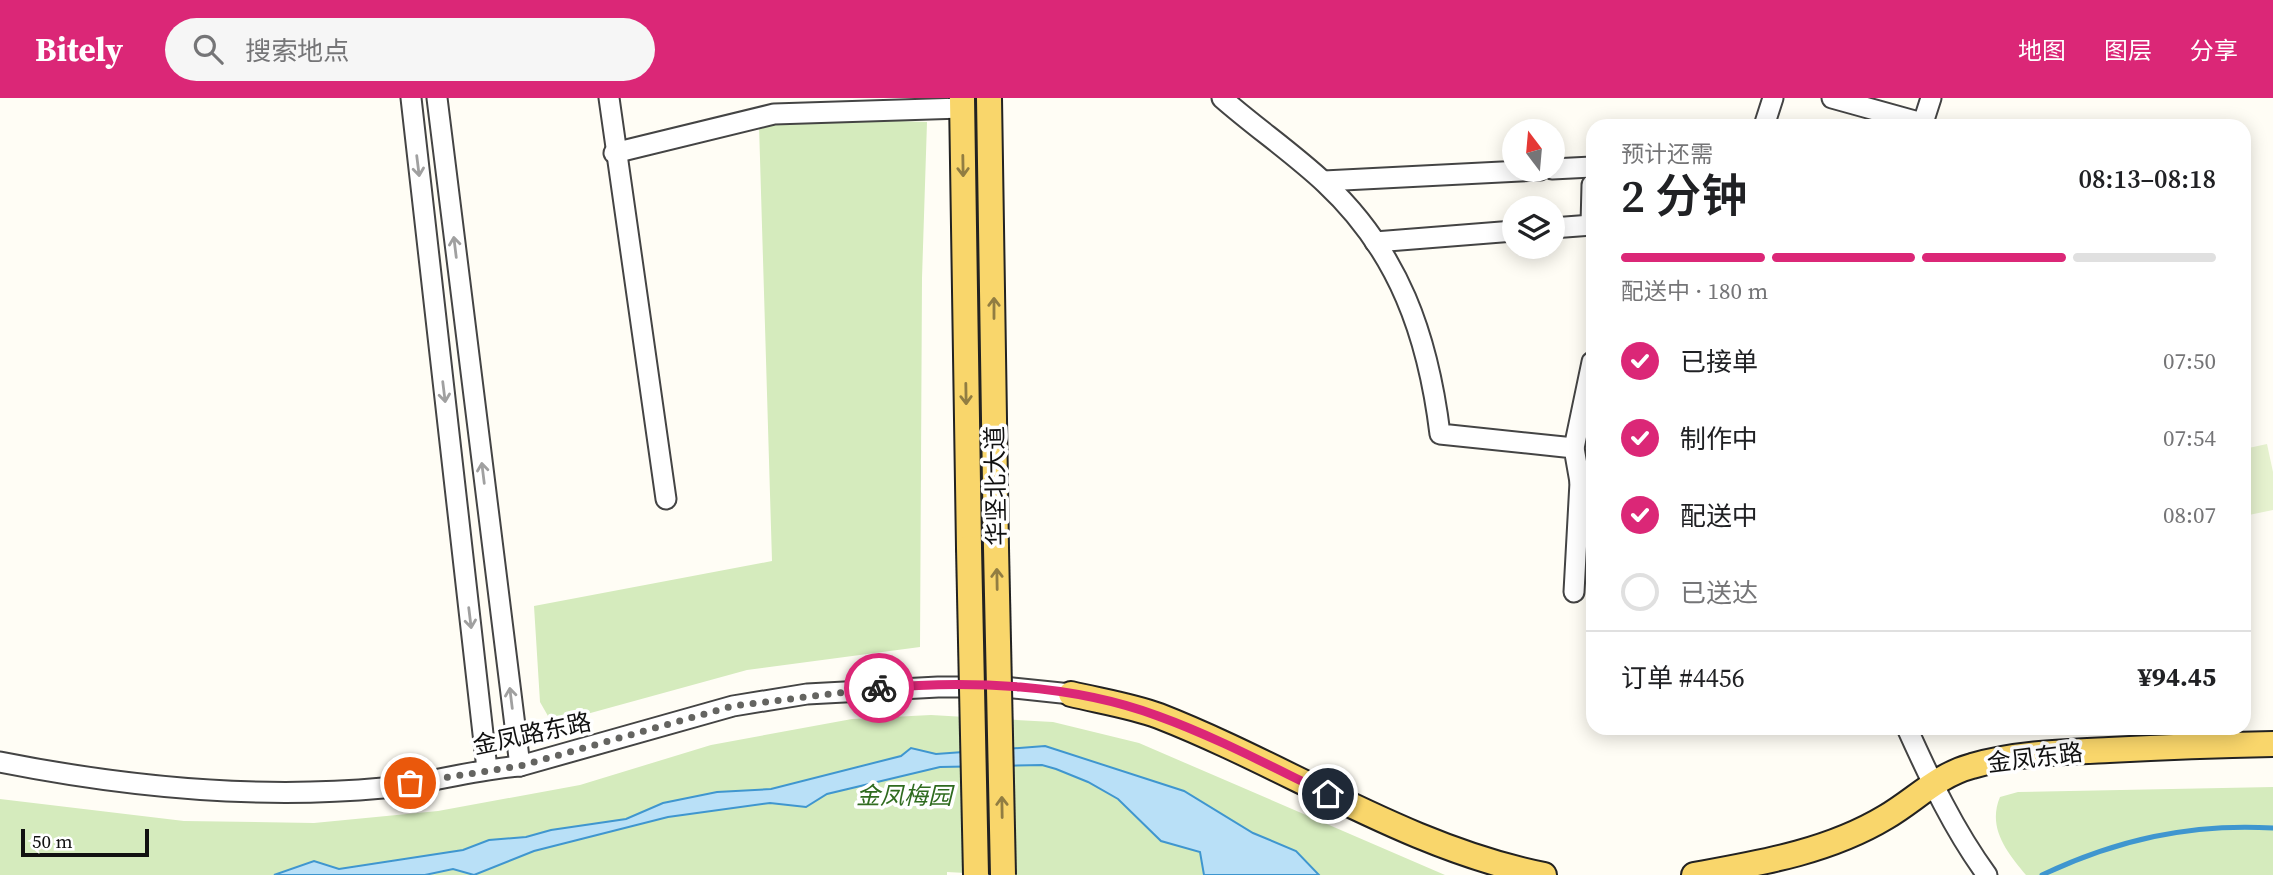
<!DOCTYPE html>
<html lang="zh">
<head>
<meta charset="utf-8">
<style>
	body { margin:0; font-family:"Source Serif 4","Noto Sans SC",serif; background:#f6f6f6; color:#202124; height:100vh; display:flex; flex-direction:column; font-size:26px; white-space:nowrap }
	* { box-sizing:border-box; margin:0 }
	p { font-size:23px; color:#757577 }
	.icon { flex:none; width:38px; height:38px; fill:none; stroke:currentColor; stroke-width:2; stroke-linecap:round; stroke-linejoin:round }
	.map { position:relative; flex:1; overflow:hidden }
	.drawer { position:absolute; left:1586px; top:21px; width:665px; height:616px; display:flex; flex-direction:column; background:#fff; border-radius:21px; box-shadow:0 4px 18px #0003 }
	.drawer>* { flex:none }
	.needle { width:46px; rotate:344deg }
	.controls { position:absolute; left:1502px; top:21px; display:grid; gap:14px }
	.controls a { display:grid; place-items:center; width:63px; height:63px; border-radius:50%; background:#fff; box-shadow:0 4px 18px #0003; font-size:35px }
	.scale { position:absolute; left:21px; bottom:18px; width:128px; box-sizing:border-box; padding-left:7px; border:4px solid #111; border-top:0; font-size:19px; line-height:24px; white-space:nowrap; color:#111; -webkit-text-stroke:5px #fff; paint-order:stroke }
	.pin { position:absolute; display:grid; place-items:center; width:60px; height:60px; color:#fff; margin:-30px; border:4px solid #fff; border-radius:50%; box-shadow:0 2px 7px #0007 }
	.courier { position:absolute; display:grid; place-items:center; width:70px; height:70px; margin:-35px; border:5px solid #db2777; border-radius:50%; background:#fff; color:#222; box-shadow:0 2px 9px #0007 }
	.overview em { font-style:normal; font-weight:600 }
	.overview div { display:flex; flex-direction:column-reverse }
	.overview { display:flex; align-items:center; justify-content:space-between; height:119px; padding:0 35px }
	h1 { font-size:46px; font-weight:600; line-height:52px }
	.bar { display:grid; grid-template-columns:repeat(4,1fr); gap:10px 7px; align-content:center; height:84px; padding:0 35px }
	.bar i { height:9px; border-radius:5px; background:#e0e0e0 }
	.bar .selected { background:#db2777 }
	.bar p { grid-column:span 4 }
	.line { display:flex; align-items:center; gap:18px; padding:0 35px; border-top:2px solid #e0e0e0 }
	.line div { flex:1 }
	ol { padding:0 35px; list-style:none }
	li { display:flex; align-items:center; gap:21px; height:77px }
	li p { margin-inline-start:auto }
	li .icon { padding:7px; border-radius:50%; background:#db2777; color:#fff; stroke-width:4 }
	li:last-child { color:#757577 }
	li i { width:38px; height:38px; border:4px solid #e0e0e0; border-radius:50% }
	header { display:flex; align-items:center; gap:42px; box-sizing:border-box; height:98px; padding:0 35px; background:#db2777; color:#fff }
	header strong { font-size:33px }
	nav { display:flex; gap:38px; margin-inline-start:auto; font-size:24px }
	.search { width:490px; height:63px; background:#f6f6f6; display:flex; align-items:center; gap:18px; box-sizing:border-box; padding:0 24px; border-radius:38px; color:#757577; font-size:26px }
	.map>svg:first-child { display:block }
	.green { fill:#d5ebbd }
	.pitch { fill:#e6f2cf }
	.water { fill:#b9e0f7; stroke:#3f96cf; stroke-width:2 }
	.lines { fill:none; stroke-linecap:round; stroke-linejoin:round }
	.stream { stroke:#3f96cf; stroke-width:5 }
	.minor-casing { stroke:#444; stroke-width:23 }
	.major-casing { stroke:#222; stroke-width:28 }
	.minor { stroke:#fff; stroke-width:19 }
	.major { stroke:#f9d66b; stroke-width:24 }
	.major-bridge-casing { stroke:#222; stroke-width:28; stroke-linecap:butt }
	.major-bridge { stroke:#f9d66b; stroke-width:24 }
	.oneway { stroke:#a0a0a0 }
	.oneway2 { stroke:#917d42 }
	.done { stroke:#646461; stroke-width:7; stroke-dasharray:0 12.6 }
	.route { stroke:#db2777; stroke-width:9 }
	.labels { text-anchor:middle; stroke-width:7; stroke-linejoin:round; paint-order:stroke }
	.street-label { font-size:24px; fill:#111; stroke:#fff }
	.park-label { font-size:24px; font-style:italic; fill:#2f6b1f; stroke:#fff }
</style>
</head>
<body>
<header>
<strong>Bitely</strong>
<div class="search"><svg class="icon" aria-label="search" viewBox="0 0 24 24"><circle cx="10" cy="10" r="6"/><path d="M15 15l6 6"/></svg>搜索地点</div>
<nav><a>地图</a><a>图层</a><a>分享</a></nav>
</header>
<div class="map">
<svg width="2273" height="777" viewBox="0 0 2273 777">
	<rect width="100%" height="100%" fill="#fffdf5"/>
	<g class="green">
		<polygon points="846,21 927,24 922,180 920,549 747,572 565,622 548,618 540,604 534,508 772,463 759,27"/>
		<polygon points="931,617 1053,624 1139,645 1445,777 1003,777 947,774 947,777 0,777 0,701 184,723 314,725 438,713 580,687 711,647 852,621"/>
		<path d="M 2273,689 L 2273,777 L 2026,777 C 2007,754 1987,730 2000,699 L 2018,694 Z"/>
	</g>
	<polygon class="pitch" points="2267,346 2273,374 2273,412 2244,418 2244,351"/>
	<polygon class="water" points="1045,648 1184,693 1253,735 1296,753 1319,777 1204,777 1200,754 1161,743 1118,701 1088,684 1056,671 1042,667 940,669 827,696 806,709 770,705 668,719 534,753 474,777 453,771 425,777 274,777 314,763 339,771 463,752 489,742 526,739 551,732 626,721 663,705 717,694 771,691 901,658 911,650 936,656"/>
	<g class="lines">
		<path class="stream" d="M 2042,777 C 2116,742 2190,725 2273,730"/>
		<defs>
			<g id="minor">
				<polyline points="411,0 487,671"/>
				<polyline points="437,0 520,668"/>
				<polyline points="609,0 666,401"/>
				<path d="M 1222,0 C 1255,29 1293,55 1325,85 C 1399,154 1428,238 1440,336 L 1574,350 L 1580,384 L 1592,383"/>
				<polyline points="1832,0 1922,25"/>
				<polyline points="1764,28 1773,0"/>
				<polyline points="1922,28 1931,0"/>
				<polyline points="614,55 774,16 962,10"/>
				<polyline points="1552,71 1592,69"/>
				<polyline points="1324,83 1540,72"/>
				<polyline points="1591,127 1592,87"/>
				<polyline points="1552,130 1592,127"/>
				<polyline points="1375,144 1514,133"/>
				<polyline points="1574,350 1592,264"/>
				<polyline points="1574,494 1580,384"/>
				<path d="M 1907,630 C 1930,681 1954,732 1987,777"/>
				<path d="M 0,664 C 126,689 254,702 383,690 C 429,685 473,672 520,668 L 733,608 L 807,596 L 938,589 L 1004,589 L 1071,596"/>
			</g>
			<g id="major">
				<polyline points="962,0 969,450"/>
				<polyline points="989,0 996,450"/>
				<path d="M 1071,596 C 1100,603 1132,608 1159,618 C 1287,668 1408,750 1544,777"/>
				<path d="M 1694,777 C 1760,765 1828,754 1886,719 C 1915,702 1938,677 1972,668 C 2016,655 2063,654 2109,652 C 2164,649 2218,647 2273,646"/>
			</g>
		</defs>
		<use href="#minor" class="minor-casing"/>
		<use href="#major" class="major-casing"/>
		<use href="#minor" class="minor"/>
		<use href="#major" class="major"/>
		<defs>
			<g id="major-bridge">
				<polyline points="969,450 976,777"/>
				<polyline points="996,450 1003,777"/>
			</g>
		</defs>
		<use href="#major-bridge" class="major-bridge-casing"/>
		<use href="#major-bridge" class="major-bridge"/>
	</g>
	<defs><path id="oneway-shaft" d="M-6 0H5M1.5-3L5.5 0L1.5 3" fill="none" stroke-width="1.6" stroke-linecap="round" stroke-linejoin="round" transform="scale(1.75)"/></defs>
	<g class="oneway">
		<use href="#oneway-shaft" transform="translate(418 68) rotate(83)"/>
		<use href="#oneway-shaft" transform="translate(455 149) rotate(-97)"/>
		<use href="#oneway-shaft" transform="translate(444 294) rotate(83)"/>
		<use href="#oneway-shaft" transform="translate(483 375) rotate(-97)"/>
		<use href="#oneway-shaft" transform="translate(470 520) rotate(83)"/>
		<use href="#oneway-shaft" transform="translate(511 600) rotate(-97)"/>
	</g>
	<g class="oneway2">
		<use href="#oneway-shaft" transform="translate(963 68) rotate(89)"/>
		<use href="#oneway-shaft" transform="translate(994 210) rotate(-90)"/>
		<use href="#oneway-shaft" transform="translate(966 296) rotate(89)"/>
		<use href="#oneway-shaft" transform="translate(997 481) rotate(-91)"/>
		<use href="#oneway-shaft" transform="translate(1002 709) rotate(-91)"/>
	</g>
	<g class="lines">
		<polyline class="done" points="410,685 520,668 733,608 879,590"/>
		<path class="route" d="M 879,590 C 969,582 1073,586 1158,618 C 1216,639 1272,669 1328,696"/>
	</g>
	<g class="labels">
		<g class="street-label">
			<text transform="translate(996 388) rotate(-91)" y="8">华坚北大道</text>
			<text transform="translate(532 636) rotate(-12)" y="8">金凤路东路</text>
			<text transform="translate(2035 660) rotate(-7)" y="8">金凤东路</text>
		</g>
		<g class="park-label">
			<text x="904" y="706">金凤梅园</text>
		</g>
	</g>
</svg>
<div class="controls">
<a><svg class="needle" viewBox="-14 -14 28 28"><path d="M0-13l5 13h-10z" fill="#e53935"/><path d="M0 13l5-13h-10z" fill="#757577"/></svg></a>
<a><svg class="icon" aria-label="layers" viewBox="0 0 24 24"><path d="M12 4l9 5-9 5-9-5zM3 14l9 5 9-5"/></svg></a>
</div>
<div class="scale">50 m</div>
<div class="pin" style="left:410px;top:685px;background:#ea580c"><svg class="icon" aria-label="bag" viewBox="0 0 24 24"><path d="M5 8h14l-1 12H6zM9 8a3 3 0 0 1 6 0"/></svg></div>
<div class="pin" style="left:1328px;top:696px;background:#1f2937"><svg class="icon" aria-label="home" viewBox="0 0 24 24"><path d="M3 11l9-7 9 7M6 9v11h12V9"/></svg></div>
<div class="courier" style="left:879px;top:590px"><svg class="icon" aria-label="bike" viewBox="0 0 24 24"><circle cx="6" cy="16" r="4"/><circle cx="18" cy="16" r="4"/><path d="M6 16l4-8h5l3 8M10 8l3 8H6M13 5h3"/></svg></div>
<section class="drawer">
<div class="overview"><div><h1>2 分钟</h1><p>预计还需</p></div><em>08:13–08:18</em></div>
<div class="bar"><i class="selected"></i><i class="selected"></i><i class="selected"></i><i></i><p>配送中 · 180 m</p></div>
<ol>
<li><svg class="icon" aria-label="check" viewBox="0 0 24 24"><path d="M5 12l5 5 9-10"/></svg>已接单<p>07:50</p></li>
<li><svg class="icon" aria-label="check" viewBox="0 0 24 24"><path d="M5 12l5 5 9-10"/></svg>制作中<p>07:54</p></li>
<li><svg class="icon" aria-label="check" viewBox="0 0 24 24"><path d="M5 12l5 5 9-10"/></svg>配送中<p>08:07</p></li>
<li><i></i>已送达</li>
</ol>
<div class="line" style="height:91px"><div>订单 #4456</div><b>¥94.45</b></div>
</section>
</div>
</body>
</html>
